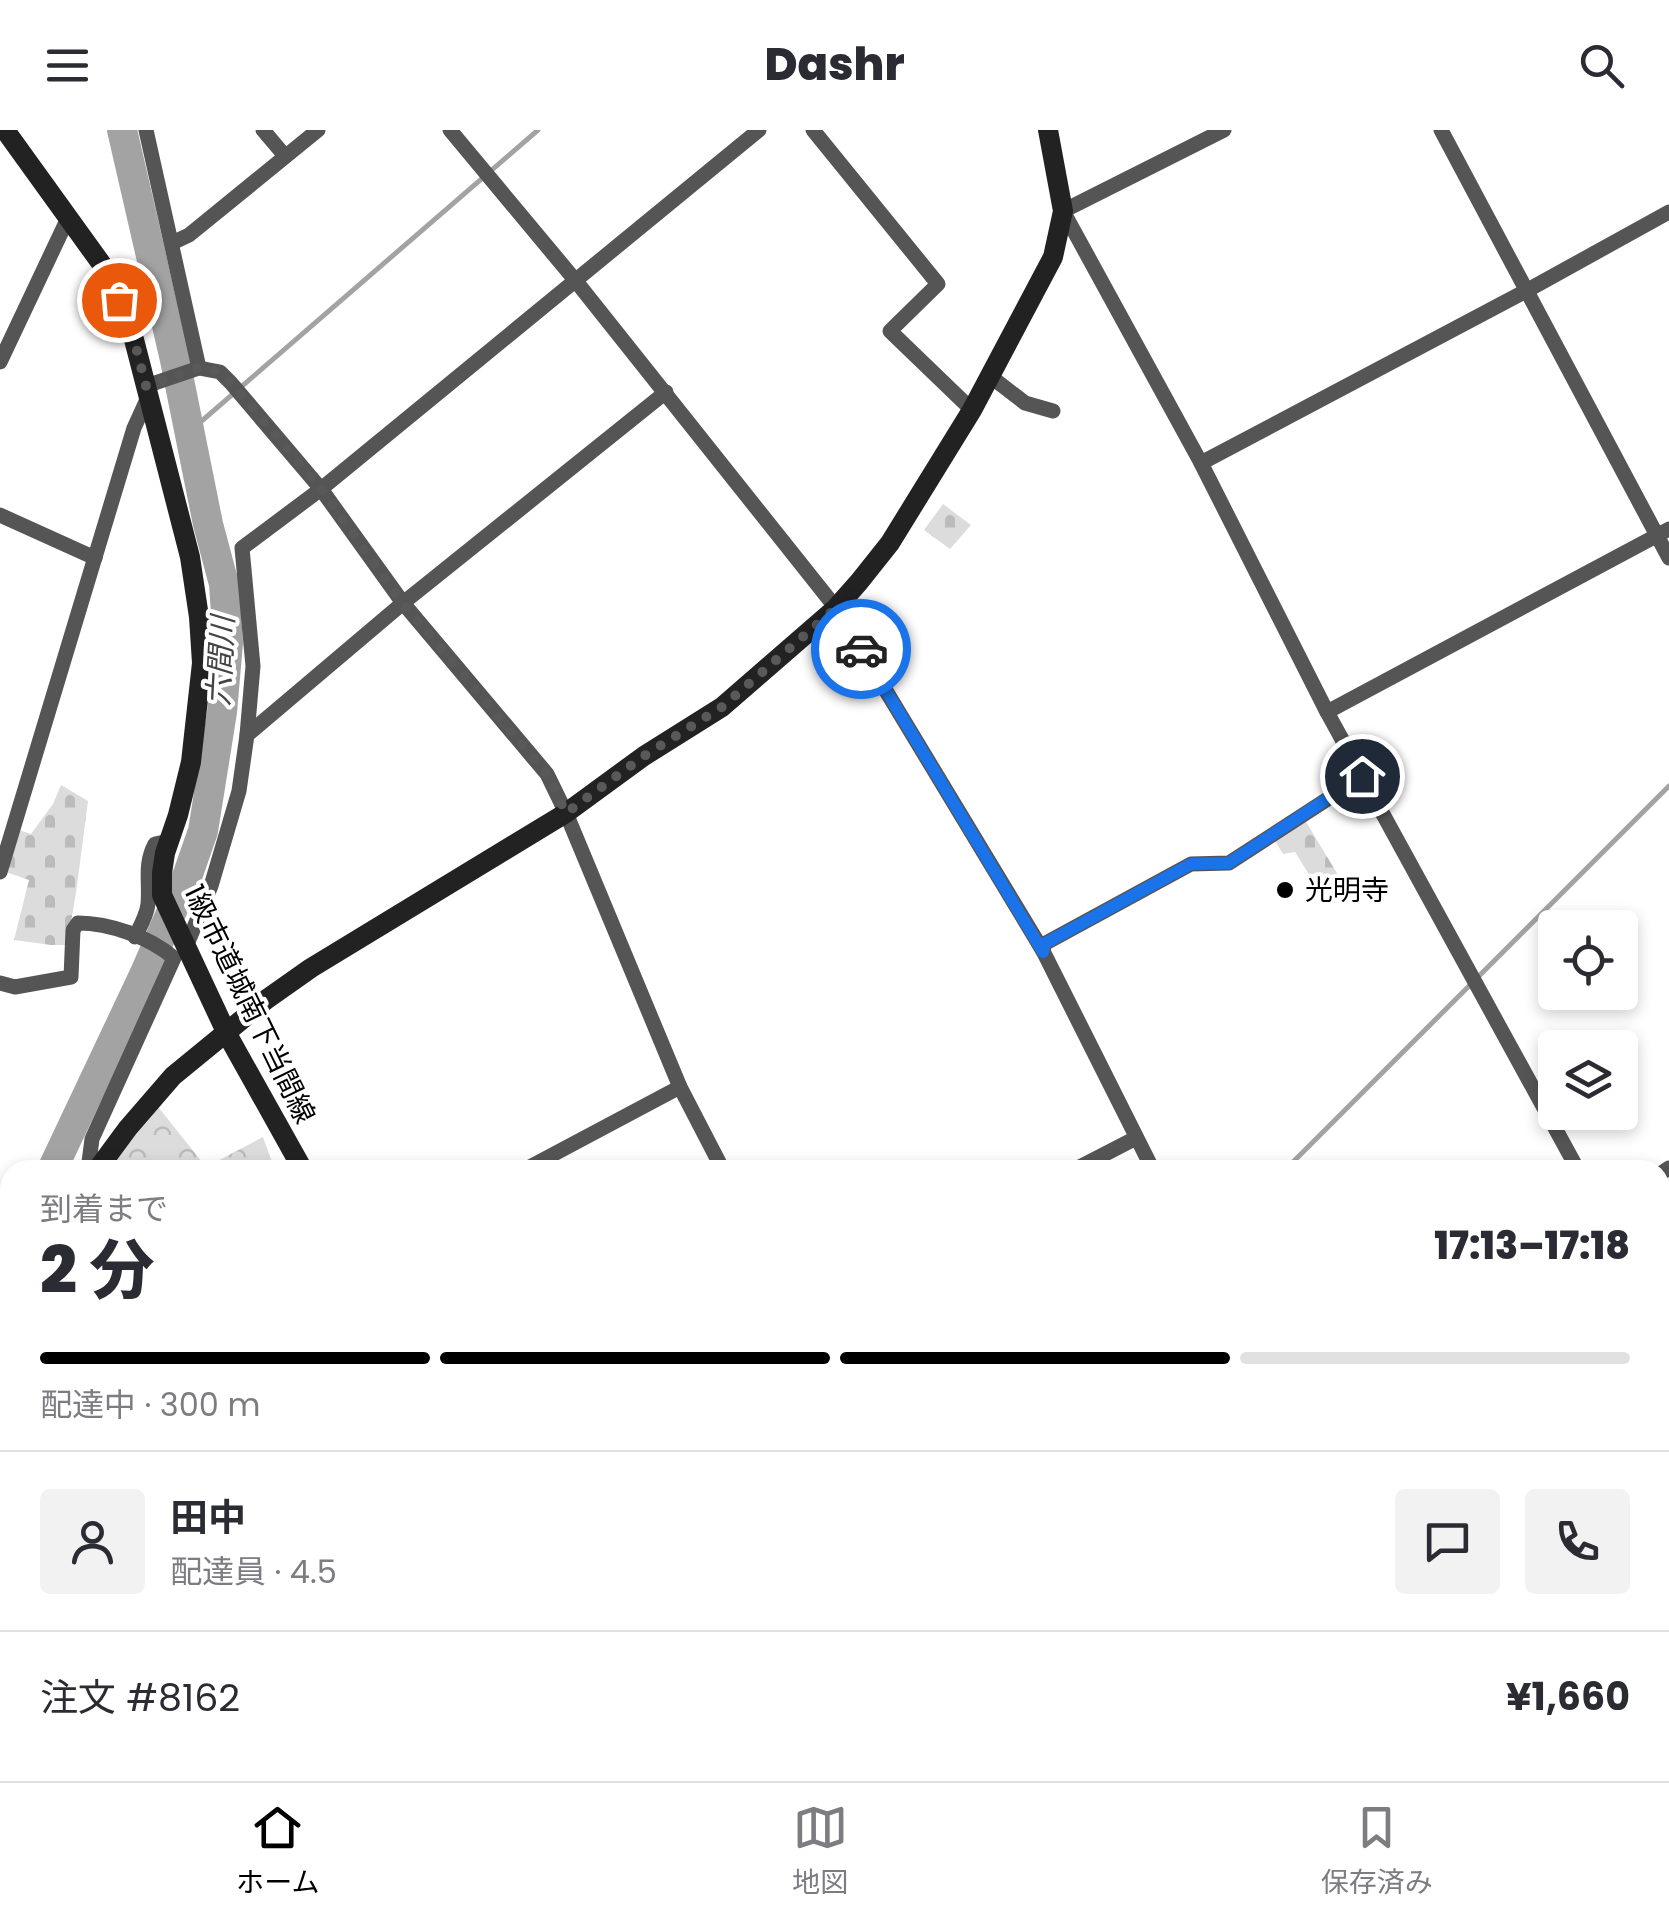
<!DOCTYPE html>
<html lang="ja">
<head>
<meta charset="utf-8">
<style>
	body { margin:0; font-family:Poppins,"Noto Sans JP",sans-serif; background:#f2f2f3; color:#2b2b33; height:100vh; display:flex; flex-direction:column; font-size:38px; white-space:nowrap }
	* { box-sizing:border-box; margin:0 }
	p { font-size:32px; color:#7c7c81 }
	.icon { flex:none; width:55px; height:55px; fill:none; stroke:currentColor; stroke-width:2; stroke-linecap:round; stroke-linejoin:round }
	.map { position:relative; flex:1; overflow:hidden }
	.panel { position:absolute; left:0px; top:1030px; width:1670px; height:622px; display:flex; flex-direction:column; background:#fff; border-radius:30px 30px 0 0; box-shadow:0 5px 15px #0003 }
	.panel>* { flex:none }
	.buttons { position:absolute; left:1538px; top:780px; display:grid; gap:20px }
	.buttons a { display:grid; place-items:center; width:100px; height:100px; border-radius:10px; background:#fff; box-shadow:0 5px 15px #0003; font-size:50px }
	.pin { position:absolute; display:grid; place-items:center; width:85px; height:85px; color:#fff; margin:-42px; border:5px solid #fff; border-radius:50%; box-shadow:0 2px 10px #0007 }
	.courier { position:absolute; display:grid; place-items:center; width:100px; height:100px; margin:-50px; border:8px solid #1a73e8; border-radius:50%; background:#fff; color:#222; box-shadow:0 2px 12px #0007 }
	.summary em { font-style:normal; font-weight:800 }
	.summary div { display:flex; flex-direction:column-reverse }
	.summary { display:flex; align-items:center; justify-content:space-between; height:170px; padding:0 40px }
	h1 { font-size:65px; font-weight:800; line-height:75px }
	.bar { display:grid; grid-template-columns:repeat(4,1fr); gap:15px 10px; align-content:center; height:120px; padding:0 40px }
	.bar i { height:12px; border-radius:8px; background:#e1e1e2 }
	.bar .current { background:#000 }
	.bar p { grid-column:span 4 }
	.line { display:flex; align-items:center; gap:25px; padding:0 40px; border-top:2px solid #e1e1e2 }
	.line div { flex:1 }
	.round { display:grid; place-items:center; flex:none; width:105px; height:105px; border-radius:10px; background:#f2f2f3 }
	header { display:flex; justify-content:space-between; align-items:center; height:130px; padding:0 40px; background:#fff; font-size:45px; font-weight:800 }
	.tab-bar { display:flex; justify-content:space-around; align-items:center; height:140px; border-top:2px solid #e1e1e2; background:#fff; font-size:28px; color:#7c7c81 }
	.tab-bar a { display:grid; justify-items:center; gap:5px }
	.tab-bar .current { color:#000 }
	.map>svg:first-child { display:block }
	.forest { fill:url(#forest-crowns) }
	.cemetery { fill:url(#cemetery-stones) }
	.lines { fill:none; stroke-linecap:round; stroke-linejoin:round }
	.stream { stroke:#a3a3a3; stroke-width:5 }
	.river { stroke:#a3a3a3; stroke-width:30 }
	.street { stroke:#555; stroke-width:15 }
	.secondary { stroke:#222; stroke-width:20 }
	.done { stroke:#595959; stroke-width:10; stroke-dasharray:0 18 }
	.route { stroke:#1a73e8; stroke-width:12 }
	.poi-dot { fill:#000; stroke:#fff; stroke-width:4 }
	.labels { text-anchor:middle; stroke-width:8; stroke-linejoin:round; paint-order:stroke }
	.poi-label { font-size:28px; fill:#000; stroke:#fff; text-anchor:start }
	.street-label { font-size:28px; fill:#000; stroke:#fff }
	.water-label { font-size:30px; font-style:italic; fill:#444; stroke:#fff }
</style>
</head>
<body>
<header><svg class="icon" aria-label="menu" viewBox="0 0 24 24"><path d="M4 6h16M4 12h16M4 18h16"/></svg>Dashr<svg class="icon" aria-label="search" viewBox="0 0 24 24"><circle cx="10" cy="10" r="6"/><path d="M15 15l6 6"/></svg></header>
<div class="map">
<svg width="1669" height="1651" viewBox="0 0 1669 1651">
	<defs>
		<pattern id="forest-crowns" width="20" height="18" patternUnits="userSpaceOnUse" patternTransform="scale(2.5)"><rect width="20" height="18" fill="#dcdcdc"/><path d="M2 6a3 3 0 1 1 6 0M12 15a3 3 0 1 1 6 0" fill="none" stroke="#bbb"/></pattern>
		<pattern id="cemetery-stones" width="16" height="16" patternUnits="userSpaceOnUse" patternTransform="scale(2.5)"><rect width="16" height="16" fill="#dcdcdc"/><path d="M2 7V4a2 2 0 0 1 4 0v3zM10 15v-3a2 2 0 0 1 4 0v3z" fill="#bbb"/></pattern>
	</defs>
	<rect width="100%" height="100%" fill="#fff"/>
	<polygon class="forest" points="155,973 206,1037 263,1007 275,1040 108,1040"/>
	<g class="cemetery">
		<polygon points="943,374 971,395 950,419 924,400"/>
		<polygon points="61,655 88,671 76,763 67,815 51,815 14,810 29,750 6,742 19,700 31,704 53,674"/>
		<polygon points="1303,687 1349,763 1334,773 1315,743 1310,746 1295,722 1283,724 1272,706"/>
	</g>
	<g class="lines">
		<g class="stream">
			<polyline points="189,302 538,0"/>
			<polyline points="1285,1040 1669,656"/>
			<polyline points="681,1651 690,1642"/>
		</g>
		<g class="river">
			<polyline points="52,1040 145,843 188,744 203,701 222,582 228,513 224,454 208,394 175,230 122,0"/>
			<polyline points="0,1151 10,1129"/>
		</g>
		<g class="street">
			<polyline points="146,0 199,238"/>
			<polyline points="263,0 285,26"/>
			<polyline points="450,0 575,150 836,478 1043,821 1153,1040"/>
			<polyline points="813,0 938,154 890,201 972,280"/>
			<polyline points="1224,0 1063,81 1201,333 1327,582 1578,1040"/>
			<polyline points="1441,0 1669,428"/>
			<polyline points="172,113 189,105 318,0"/>
			<polyline points="0,232 69,86"/>
			<polyline points="990,246 1025,273 1053,281"/>
			<polyline points="146,256 199,238 220,242 231,253 321,359 403,473 547,644 566,683 680,957 723,1040"/>
			<polyline points="1201,333 1526,161 1669,82"/>
			<polyline points="0,385 95,428"/>
			<polyline points="1327,582 1669,399"/>
			<polyline points="247,605 403,473 666,262"/>
			<polyline points="0,742 134,298 149,265"/>
			<path d="M 135,807 C 140,797 147,785 148,774 C 150,752 144,734 155,714 L 169,711"/>
			<polyline points="186,817 211,756 239,661 247,605 253,536 242,418 321,359 759,0"/>
			<polyline points="1043,821 1044,814 1191,734 1229,733 1363,646"/>
			<path d="M 0,853 L 15,857 L 71,847 L 73,800 L 78,793 C 109,793 150,807 174,828 L 92,1009 L 88,1040"/>
			<polyline points="524,1040 680,957"/>
			<polyline points="1074,1040 1136,1008"/>
			<polyline points="1660,1044 1669,1038"/>
			<polyline points="1660,1190 1669,1207"/>
			<polyline points="0,1241 10,1245"/>
			<polyline points="1660,1361 1669,1356"/>
			<polyline points="0,1620 10,1615"/>
			<polyline points="254,1642 259,1651"/>
			<polyline points="788,1642 792,1651"/>
			<polyline points="1050,1642 1054,1651"/>
			<polyline points="1479,1642 1484,1651"/>
			<polyline points="534,1651 550,1642"/>
			<polyline points="727,1651 735,1642"/>
			<polyline points="1124,1651 1140,1642"/>
		</g>
		<g class="secondary">
			<polyline points="5,0 103,136 119,170 131,198 190,427 199,487 202,533 191,632 178,685 165,723 162,743 162,765 227,904 303,1040"/>
			<polyline points="97,1040 128,998 173,946 267,869 311,838 566,683 644,626 722,577 836,478 859,452 890,413 972,280 1053,127 1063,81 1048,0"/>
			<polyline points="0,1224 10,1200"/>
			<polyline points="631,1642 636,1651"/>
		</g>
	</g>
	<g class="lines">
		<polyline class="done" points="119,170 131,198 146,256 199,238 220,242 232,254 321,359 403,474 547,644 566,683 644,626 722,577 836,478 861,519"/>
		<polyline class="route" points="861,519 1043,822 1044,814 1191,734 1229,733 1362,646"/>
	</g>
	<circle class="poi-dot" cx="1285" cy="760" r="10"/>
	<g class="labels">
		<g class="poi-label">
			<text x="1305" y="770">光明寺</text>
		</g>
		<g class="street-label">
			<text transform="translate(250 874) rotate(64)" y="10">1級市道城南下当間線</text>
		</g>
		<g class="water-label">
			<text transform="translate(221 531) rotate(-87)" y="10">六間川</text>
		</g>
	</g>
</svg>
<div class="buttons">
<a><svg class="icon" aria-label="locate" viewBox="0 0 24 24"><circle cx="12" cy="12" r="6"/><path d="M12 2v4M12 18v4M2 12h4M18 12h4"/></svg></a>
<a><svg class="icon" aria-label="layers" viewBox="0 0 24 24"><path d="M12 4l9 5-9 5-9-5zM3 14l9 5 9-5"/></svg></a>
</div>
<div class="pin" style="left:119px;top:170px;background:#ea580c"><svg class="icon" aria-label="bag" viewBox="0 0 24 24"><path d="M5 8h14l-1 12H6zM9 8a3 3 0 0 1 6 0"/></svg></div>
<div class="pin" style="left:1362px;top:646px;background:#1f2937"><svg class="icon" aria-label="home" viewBox="0 0 24 24"><path d="M3 11l9-7 9 7M6 9v11h12V9"/></svg></div>
<div class="courier" style="left:861px;top:519px"><svg class="icon" aria-label="car" viewBox="0 0 24 24"><path d="M5 17H2v-5l4-1 3-4h7l3 4 3 1v5h-3M9 17h6M6 11h13"/><circle cx="7" cy="17" r="2"/><circle cx="17" cy="17" r="2"/></svg></div>
<section class="panel">
<div class="summary"><div><h1>2 分</h1><p>到着まで</p></div><em>17:13–17:18</em></div>
<div class="bar"><i class="current"></i><i class="current"></i><i class="current"></i><i></i><p>配達中 · 300 m</p></div>
<div class="line" style="height:180px"><a class="round"><svg class="icon" aria-label="person" viewBox="0 0 24 24"><circle cx="12" cy="8" r="4"/><path d="M4 21q1-7 8-7t8 7"/></svg></a><div><b>田中</b><p>配達員 · 4.5</p></div><a class="round"><svg class="icon" aria-label="chat" viewBox="0 0 24 24"><path d="M4 5h16v11H9l-5 4z"/></svg></a><a class="round"><svg class="icon" aria-label="phone" viewBox="0 0 24 24"><path d="M5 4h4l2 5-3 2q2 4 5 5l2-3 5 2v4C11 20 4 13 5 4z"/></svg></a></div>
<div class="line" style="height:130px"><div>注文 #8162</div><b>¥1,660</b></div>
</section>
</div>
<nav class="tab-bar">
<a class="current"><svg class="icon" aria-label="home" viewBox="0 0 24 24"><path d="M3 11l9-7 9 7M6 9v11h12V9"/></svg>ホーム</a>
<a><svg class="icon" aria-label="map" viewBox="0 0 24 24"><path d="M3 6l6-2 6 2 6-2v14l-6 2-6-2-6 2zM9 4v14M15 6v14"/></svg>地図</a>
<a><svg class="icon" aria-label="saved" viewBox="0 0 24 24"><path d="M7 4h10v16l-5-4-5 4z"/></svg>保存済み</a>
</nav>
</body>
</html>
